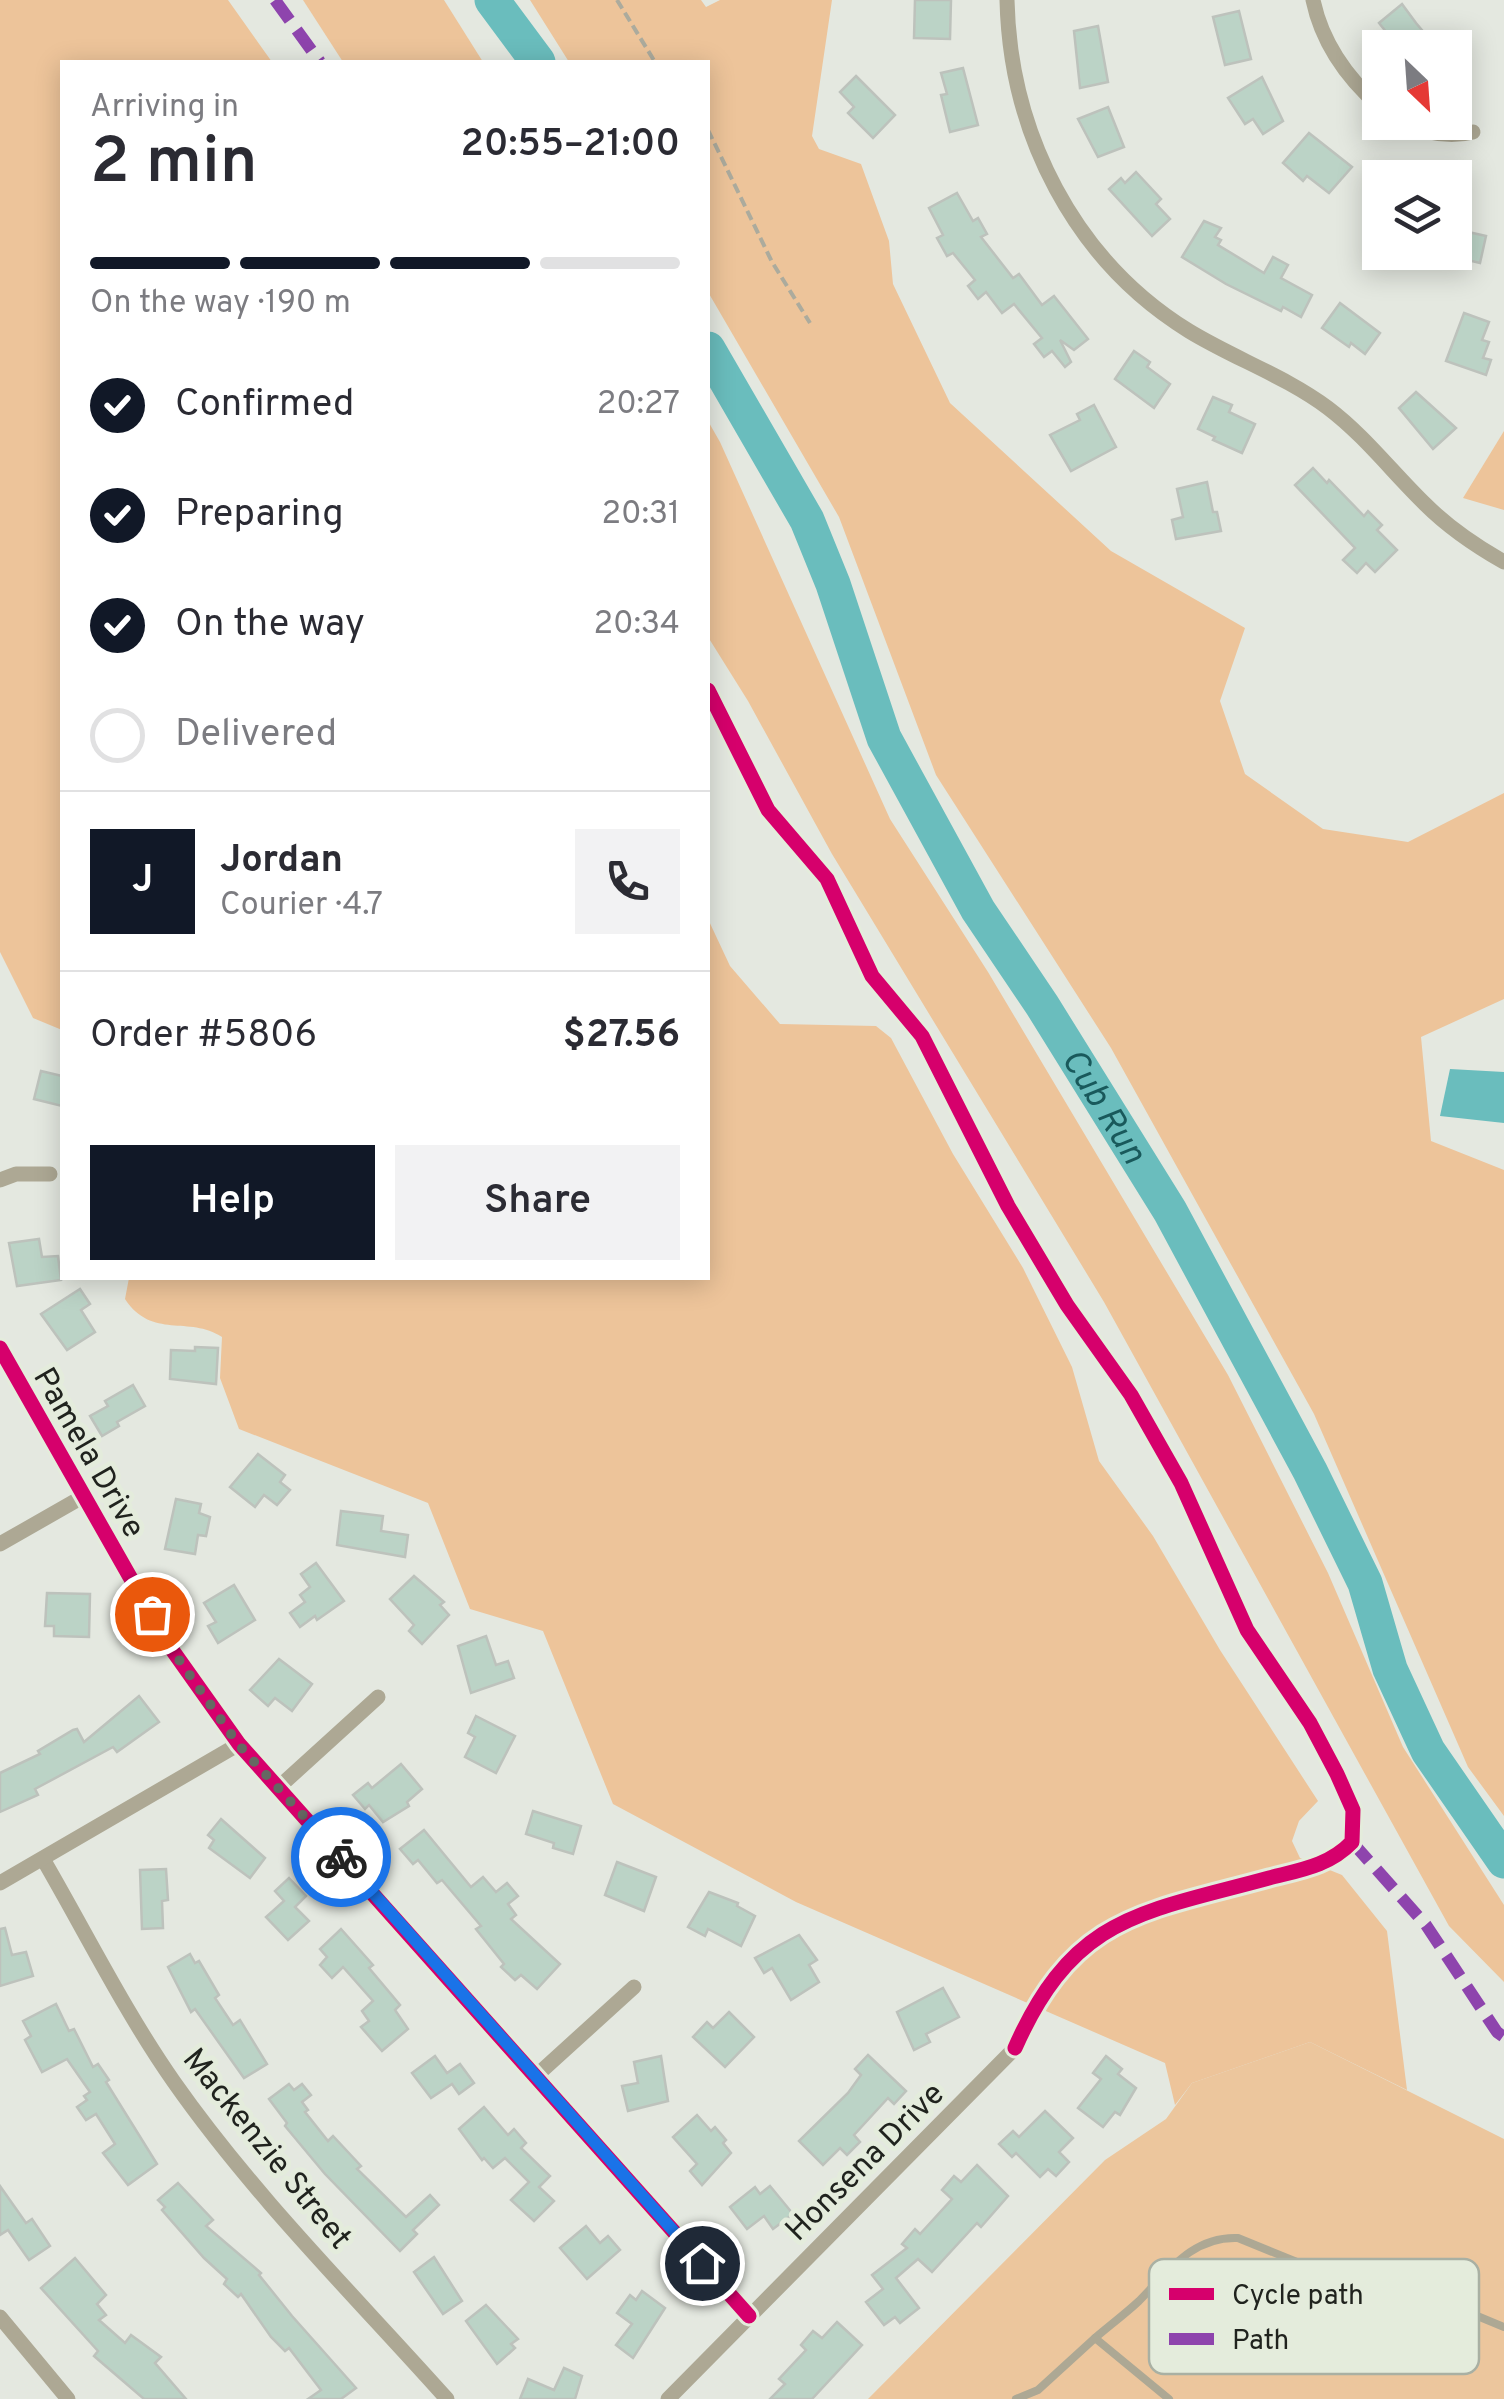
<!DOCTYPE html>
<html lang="en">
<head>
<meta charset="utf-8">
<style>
	body { margin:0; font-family:Overpass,sans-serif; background:#f2f2f3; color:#2b2b33; height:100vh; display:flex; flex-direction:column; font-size:38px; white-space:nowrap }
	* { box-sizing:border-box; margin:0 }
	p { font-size:32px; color:#7c7c81 }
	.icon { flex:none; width:55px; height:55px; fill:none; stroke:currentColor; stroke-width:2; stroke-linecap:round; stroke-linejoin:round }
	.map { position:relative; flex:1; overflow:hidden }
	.drawer { position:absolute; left:60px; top:60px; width:650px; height:1220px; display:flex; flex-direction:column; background:#fff; border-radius:0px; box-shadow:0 5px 25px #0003 }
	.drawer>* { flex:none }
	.needle { width:65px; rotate:155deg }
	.controls { position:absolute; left:1362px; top:30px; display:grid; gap:20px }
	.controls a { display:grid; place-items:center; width:110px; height:110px; border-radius:0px; background:#fff; box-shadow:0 5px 25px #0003; font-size:50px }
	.pin { position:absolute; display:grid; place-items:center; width:85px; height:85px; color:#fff; margin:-42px; border:5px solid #fff; border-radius:50%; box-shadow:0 2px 10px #0007 }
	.courier { position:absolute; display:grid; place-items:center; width:100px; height:100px; margin:-50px; border:8px solid #1a73e8; border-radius:50%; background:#fff; color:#222; box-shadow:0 2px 12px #0007 }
	.summary em { font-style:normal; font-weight:600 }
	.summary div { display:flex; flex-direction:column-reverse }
	.summary { display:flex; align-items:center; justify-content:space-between; height:170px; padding:0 30px }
	h1 { font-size:65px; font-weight:600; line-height:75px }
	.bar { display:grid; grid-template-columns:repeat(4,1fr); gap:15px 10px; align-content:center; height:120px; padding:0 30px }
	.bar i { height:12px; border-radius:8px; background:#e1e1e2 }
	.bar .active { background:#111827 }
	.bar p { grid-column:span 4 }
	.line { display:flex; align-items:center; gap:25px; padding:0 30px; border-top:2px solid #e1e1e2 }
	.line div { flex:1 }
	.round { display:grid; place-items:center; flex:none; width:105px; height:105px; border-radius:0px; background:#f2f2f3 }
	ol { padding:0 30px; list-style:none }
	li { display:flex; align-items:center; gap:30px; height:110px }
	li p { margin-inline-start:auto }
	li .icon { padding:10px; border-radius:50%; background:#111827; color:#fff; stroke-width:4 }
	li:last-child { color:#7c7c81 }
	li i { width:55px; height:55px; border:5px solid #e1e1e2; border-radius:50% }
	.cta { display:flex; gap:20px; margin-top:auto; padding:20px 30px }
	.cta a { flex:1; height:115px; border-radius:0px; background:#111827; color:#fff; font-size:40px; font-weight:600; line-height:115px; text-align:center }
	.cta a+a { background:#f2f2f3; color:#2b2b33 }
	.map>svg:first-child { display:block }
	.green { fill:#ecc69d }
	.forest { fill:#edc49a }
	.water { fill:#6abdbd }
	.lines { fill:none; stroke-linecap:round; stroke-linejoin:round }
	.river { stroke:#6abdbd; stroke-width:35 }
	.building { fill:#bbd3c6; stroke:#bdc2bc; stroke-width:2.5 }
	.path { stroke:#acab9d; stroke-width:4; stroke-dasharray:10 5; stroke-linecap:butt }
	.service { stroke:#ada894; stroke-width:8 }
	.minor { stroke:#ada894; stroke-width:15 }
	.quiet { stroke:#8e44ad; stroke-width:12; stroke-dasharray:25 12; stroke-linecap:butt }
	.cycleway-casing { stroke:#e4ecdc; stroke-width:21 }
	.cycleway { stroke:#d6006c; stroke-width:15 }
	.done { stroke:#656862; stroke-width:10; stroke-dasharray:0 18 }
	.route { stroke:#1a73e8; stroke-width:12 }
	.labels { text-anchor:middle; stroke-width:10; stroke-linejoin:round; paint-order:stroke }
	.street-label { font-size:32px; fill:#20231e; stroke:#e4ecdc }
	.water-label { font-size:35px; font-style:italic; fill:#19595b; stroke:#e4ecdc }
	.key { fill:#e4ecdc; stroke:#a9b0a3; stroke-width:2.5 }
	.key-label { font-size:28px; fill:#20231e }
</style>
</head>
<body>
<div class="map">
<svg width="1504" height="2399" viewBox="0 0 1504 2399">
	<rect width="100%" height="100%" fill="#e4e8e0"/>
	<polygon class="green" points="1310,2042 1504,2139 1504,2399 868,2399 1105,2160 1166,2119 1192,2083"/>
	<g class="forest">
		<polygon points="0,0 228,0 272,62 62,62 62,1030 33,1018 0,952"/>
		<polygon points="303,0 444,0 483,62 343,62"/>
		<polygon points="530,0 701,0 706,7 720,0 832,0 812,136 819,149 861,164 889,241 893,284 950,403 1111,551 1245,628 1220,701 1245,774 1323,829 1408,842 1504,793 1504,999 1421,1037 1431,1141 1504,1170 1504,1816 1468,1767 1314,1414 1111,1048 936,775 839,517 708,292 708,62 569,62"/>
		<polygon points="708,421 720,442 890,819 988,972 1228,1375 1328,1573 1403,1747 1504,1905 1504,1982 1449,1926 1104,1302 832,854 748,701 708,637"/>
		<polygon points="1504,431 1504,510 1463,498"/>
		<path d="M 708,919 L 730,966 L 780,1024 L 876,1026 L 891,1038 L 953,1154 L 1023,1268 L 1072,1367 L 1099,1461 L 1153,1536 L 1220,1650 L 1318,1801 L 1299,1821 L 1292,1841 L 1300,1858 L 1342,1875 L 1387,1931 L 1407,2090 L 1310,2042 L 1192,2083 L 1175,2105 L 1165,2063 L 796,1902 L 613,1804 L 543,1631 L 470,1609 L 428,1503 L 239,1429 L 220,1378 L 222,1337 C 189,1315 152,1340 125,1299 L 129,1278 L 708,1278 Z"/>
	</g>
	<polygon class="water" points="1450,1069 1504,1072 1504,1123 1440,1116"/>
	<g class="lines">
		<g class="river">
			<polyline points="492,0 538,62"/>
			<path id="s1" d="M 708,349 L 807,520 L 833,584 L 884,738 L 978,910 L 1042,1005 L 1170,1211 L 1310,1471 L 1365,1583 L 1390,1669 L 1428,1751 L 1504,1861"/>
		</g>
	</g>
	<g class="building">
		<polygon points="915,0 951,0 950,39 914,38"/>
		<polygon points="1402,4 1416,23 1437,48 1399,48 1379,23"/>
		<polygon points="1239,11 1251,59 1225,65 1213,17"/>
		<polygon points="1098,26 1108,82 1080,88 1074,31"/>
		<polygon points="963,68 978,125 950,132 941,95 947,94 941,73"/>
		<polygon points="856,76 895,115 873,138 848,113 854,107 840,92"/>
		<polygon points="1262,77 1283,121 1263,134 1253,119 1245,124 1228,98"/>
		<polygon points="1108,107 1124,147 1098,157 1078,119"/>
		<polygon points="1309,133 1352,167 1329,193 1307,176 1303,181 1283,163"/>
		<polygon points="1136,172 1161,199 1156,204 1170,219 1152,236 1109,189 1121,178 1125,183"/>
		<polygon points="957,193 973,221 978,218 987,234 981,237 1013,278 1019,274 1042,305 1054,296 1088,339 1074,350 1060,340 1071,362 1065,367 1052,351 1044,357 1034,344 1042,338 1014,304 1002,313 986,292 978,299 968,286 975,280 953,253 947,256 937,238 943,235 929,208"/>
		<polygon points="1204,221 1221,228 1215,237 1221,240 1218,245 1264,273 1273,257 1288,265 1281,278 1312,295 1301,317 1283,307 1281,311 1226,284 1182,257"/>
		<polygon points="1455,229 1486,236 1480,263 1455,257"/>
		<polygon points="1340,303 1380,333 1365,354 1351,343 1349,347 1322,328"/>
		<polygon points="1464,313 1489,322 1482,340 1489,342 1483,358 1491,360 1486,375 1446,361"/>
		<polygon points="1134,351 1150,362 1147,367 1170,384 1154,408 1115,379"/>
		<polygon points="1416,392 1456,428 1433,449 1399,408"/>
		<polygon points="1213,397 1232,405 1229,412 1255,424 1242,453 1213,440 1215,437 1198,429"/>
		<polygon points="1094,405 1116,447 1071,471 1050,435 1080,420 1077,414"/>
		<polygon points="1313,468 1327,483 1329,480 1364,516 1368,511 1382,525 1377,530 1397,550 1375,572 1366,563 1357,573 1343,560 1355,548 1295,485"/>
		<polygon points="1207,482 1213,512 1217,512 1221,531 1176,539 1172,520 1183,517 1177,489"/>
		<polygon points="41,1071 62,1076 62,1106 34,1099"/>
		<polygon points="39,1239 42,1257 58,1256 61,1280 17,1286 9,1243"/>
		<polygon points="80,1289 90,1304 81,1310 95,1332 67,1350 41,1314"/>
		<polygon points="195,1347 218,1348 216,1384 170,1379 171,1350 195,1351"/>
		<polygon points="133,1385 145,1406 117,1422 119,1426 102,1436 90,1416 108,1406 105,1401"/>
		<polygon points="258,1454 285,1475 280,1482 290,1490 277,1505 264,1495 255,1507 230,1487"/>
		<polygon points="176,1499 201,1504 199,1513 210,1517 206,1536 198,1535 195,1554 165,1549"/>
		<polygon points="341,1511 383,1516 381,1531 408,1535 405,1557 337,1545"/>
		<polygon points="316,1563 344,1601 317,1620 315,1616 300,1627 290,1613 305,1602 300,1595 310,1587 301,1574"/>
		<polygon points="414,1576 444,1602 440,1605 449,1615 422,1644 409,1631 414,1625 390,1599"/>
		<polygon points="234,1585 255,1620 218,1643 208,1626 216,1622 204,1603"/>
		<polygon points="47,1593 90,1594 89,1637 54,1636 54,1626 45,1626"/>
		<polygon points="486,1636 496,1665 508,1661 514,1678 471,1693 458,1646"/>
		<polygon points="279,1659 312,1684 292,1711 275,1698 268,1706 250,1690"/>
		<polygon points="139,1696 159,1722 117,1752 113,1747 35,1789 38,1795 0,1812 0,1773 40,1754 38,1751 73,1730 77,1729 84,1742"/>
		<polygon points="476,1716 515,1736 496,1773 465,1757 475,1737 468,1733"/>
		<polygon points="401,1764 422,1789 407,1802 409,1806 383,1822 369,1805 365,1809 353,1795 368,1783 372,1788"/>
		<polygon points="533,1811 581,1826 573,1854 553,1848 554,1843 526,1834"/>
		<polygon points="221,1819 265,1858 250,1878 209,1848 214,1840 208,1835"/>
		<polygon points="424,1830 471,1887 483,1877 496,1892 507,1883 518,1896 508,1904 516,1915 511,1919 560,1964 537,1989 521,1975 515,1980 501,1967 504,1964 476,1929 481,1926 442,1880 437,1883 418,1860 413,1864 400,1849"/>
		<polygon points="617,1862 656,1877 644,1911 605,1895"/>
		<polygon points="166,1869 168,1900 162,1901 163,1928 142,1929 140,1870"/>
		<polygon points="289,1878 306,1896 295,1907 309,1921 288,1940 266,1917 284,1901 275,1891"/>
		<polygon points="709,1892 738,1903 737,1906 755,1916 741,1946 708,1929 705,1936 688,1927"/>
		<polygon points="5,1928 12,1955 26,1952 33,1976 0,1986 0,1929"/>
		<polygon points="341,1929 373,1965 369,1968 400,2005 395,2010 408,2029 382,2051 361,2027 369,2021 362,2011 373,2001 343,1967 332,1978 320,1965 327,1957 320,1949"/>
		<polygon points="799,1935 817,1960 809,1965 819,1982 791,2000 772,1968 764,1973 755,1958"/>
		<polygon points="190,1954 195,1963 199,1961 219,1995 215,1998 233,2025 240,2020 267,2064 244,2078 195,2009 191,2012 168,1967"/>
		<polygon points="943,1988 959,2017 926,2034 930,2042 914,2050 897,2012"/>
		<polygon points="56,2004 69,2031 74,2029 93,2067 98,2064 109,2080 106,2082 157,2164 128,2185 103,2153 115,2144 96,2114 86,2120 77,2107 87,2100 84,2096 90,2092 67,2059 42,2072 25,2040 31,2036 23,2021"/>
		<polygon points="729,2012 754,2037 725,2067 693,2037 707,2022 713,2028"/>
		<polygon points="868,2055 906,2091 894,2104 888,2098 854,2135 860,2142 847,2155 840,2148 823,2165 799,2141 848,2093 861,2075 855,2069"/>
		<polygon points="435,2056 447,2073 460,2064 474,2083 459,2094 452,2084 431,2098 412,2073"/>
		<polygon points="661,2056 668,2101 628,2111 622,2086 638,2083 634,2062"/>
		<polygon points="1106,2056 1122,2069 1118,2074 1136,2088 1120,2115 1115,2112 1103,2127 1078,2108 1101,2079 1093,2073"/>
		<polygon points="289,2084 294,2090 302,2084 311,2095 302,2102 308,2110 305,2112 328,2141 333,2136 361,2166 357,2169 406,2217 430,2195 439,2205 413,2230 417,2234 400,2251 325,2174 285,2126 287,2123 269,2099"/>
		<polygon points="484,2107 508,2135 514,2129 526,2143 521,2148 550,2176 539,2187 554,2201 534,2221 511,2200 529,2182 505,2158 493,2168 484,2158 482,2160 459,2129"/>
		<polygon points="1045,2111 1073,2138 1059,2152 1069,2162 1056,2176 1048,2169 1040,2177 1016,2153 1012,2157 999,2144 1013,2131 1019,2137"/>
		<polygon points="697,2115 711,2131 715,2127 726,2140 723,2143 731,2153 702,2185 690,2171 697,2164 673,2137"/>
		<polygon points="977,2165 1008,2196 981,2227 977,2223 932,2272 918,2259 896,2278 919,2308 900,2323 895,2317 884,2325 866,2302 883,2289 872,2275 907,2248 902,2244 915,2229 920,2234 952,2199 942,2190 954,2176 961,2182"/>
		<polygon points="178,2183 213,2220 206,2226 261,2273 259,2275 292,2316 356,2388 341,2399 308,2399 321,2390 289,2348 285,2351 271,2337 241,2294 238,2297 224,2284 227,2279 204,2258 162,2210 165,2207 158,2200"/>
		<polygon points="0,2186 26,2223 32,2219 50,2246 29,2260 8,2230 0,2235"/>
		<polygon points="770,2186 793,2214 773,2229 764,2216 747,2229 730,2207 755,2187 760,2194"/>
		<polygon points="586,2226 600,2243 608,2236 620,2250 587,2279 560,2248"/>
		<polygon points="434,2257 462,2301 443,2314 414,2272"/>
		<polygon points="75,2258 106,2295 97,2304 106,2315 99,2320 125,2343 131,2335 161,2357 155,2363 186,2399 144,2399 94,2356 98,2351 41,2288"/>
		<polygon points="642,2291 665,2308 633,2358 616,2345 632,2324 617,2313 630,2295 636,2300"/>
		<polygon points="486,2305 518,2339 511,2344 515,2348 497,2364 466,2321"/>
		<polygon points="837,2322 862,2345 812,2399 770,2399 785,2384 779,2379 806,2350 801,2345 813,2331 822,2338"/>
		<polygon points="564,2368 582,2376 575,2399 520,2399 528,2379 554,2390"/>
	</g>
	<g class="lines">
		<g class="path">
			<polyline points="617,0 655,62"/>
			<polyline points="708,130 772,262 810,323"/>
		</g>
		<g class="service">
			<path d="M 1095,2338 C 1109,2326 1125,2314 1139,2301 C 1168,2272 1192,2236 1238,2238 L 1334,2277 L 1434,2298 L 1504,2327"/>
			<polyline points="1016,2399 1038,2390 1095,2338 1169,2399"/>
		</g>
		<g class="minor">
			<path d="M 1007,0 C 1010,133 1074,260 1189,331 C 1235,359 1285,376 1328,408 C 1365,436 1392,472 1425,504 C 1448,527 1476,546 1504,562"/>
			<path d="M 1313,0 C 1322,43 1347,78 1380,107"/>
			<path d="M 1403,122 C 1425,133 1449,138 1473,132"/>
			<polyline points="0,1180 16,1174 50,1174"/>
			<polyline points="0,1348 168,1644 239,1744 749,2316"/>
			<polyline points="0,1544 84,1496"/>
			<polyline points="279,1787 378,1697"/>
			<path d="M 43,1859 C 86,1933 125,2012 174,2082 C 254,2196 355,2296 447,2399"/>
			<polyline points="0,1883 239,1744"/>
			<polyline points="536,2076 634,1987"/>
			<polyline points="0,2317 68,2399"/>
			<polyline points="668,2399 1015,2048"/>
		</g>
		<g class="quiet">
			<polyline points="275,0 320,62"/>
			<polyline points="1352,1842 1426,1925 1497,2032 1504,2037"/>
		</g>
		<defs>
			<g id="cycleway">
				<path d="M 708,690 L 768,810 L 827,879 L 872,976 L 922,1036 L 1008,1206 L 1067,1305 L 1131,1395 L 1181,1483 L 1247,1630 L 1310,1723 L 1337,1774 L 1353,1810 L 1352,1842 C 1329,1866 1300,1870 1269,1878 C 1141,1913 1074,1915 1015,2048"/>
				<polyline points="0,1348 168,1644 239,1744 749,2316"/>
			</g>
		</defs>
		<use href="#cycleway" class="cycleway-casing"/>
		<use href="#cycleway" class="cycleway"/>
	</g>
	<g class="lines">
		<polyline class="done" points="152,1614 168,1644 238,1744 341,1857"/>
		<polyline class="route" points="341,1857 702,2263"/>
	</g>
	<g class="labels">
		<g class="street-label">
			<text transform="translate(90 1452) rotate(60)" y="11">Pamela Drive</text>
			<text transform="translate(268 2148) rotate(51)" y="11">Mackenzie Street</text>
			<text transform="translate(864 2161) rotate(-45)" y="11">Honsena Drive</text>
		</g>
		<g class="water-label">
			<text dy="12" stroke="none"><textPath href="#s1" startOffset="858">Cub Run</textPath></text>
		</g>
	</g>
	<rect x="1149" y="2259" width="330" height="115" rx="15" class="key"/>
	<rect x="1169" y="2288" width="45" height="12" fill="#d6006c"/>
	<rect x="1169" y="2333" width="45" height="12" fill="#8e44ad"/>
	<g class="key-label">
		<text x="1232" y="2304">Cycle path</text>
		<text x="1232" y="2349">Path</text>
	</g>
</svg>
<div class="controls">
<a><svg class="needle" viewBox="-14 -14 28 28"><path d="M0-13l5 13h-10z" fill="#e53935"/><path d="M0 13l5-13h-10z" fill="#7c7c81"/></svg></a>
<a><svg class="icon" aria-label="layers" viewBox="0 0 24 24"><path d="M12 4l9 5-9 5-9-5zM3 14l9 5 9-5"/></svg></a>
</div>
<div class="pin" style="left:152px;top:1614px;background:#ea580c"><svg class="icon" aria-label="bag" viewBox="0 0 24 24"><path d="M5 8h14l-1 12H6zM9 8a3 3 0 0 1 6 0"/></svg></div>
<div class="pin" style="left:702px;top:2263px;background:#1f2937"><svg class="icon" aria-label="home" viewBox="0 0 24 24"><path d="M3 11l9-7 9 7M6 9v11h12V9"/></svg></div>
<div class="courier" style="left:341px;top:1857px"><svg class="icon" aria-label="bike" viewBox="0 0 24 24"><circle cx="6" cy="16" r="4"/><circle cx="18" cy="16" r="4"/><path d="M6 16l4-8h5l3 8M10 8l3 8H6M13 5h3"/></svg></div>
<section class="drawer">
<div class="summary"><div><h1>2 min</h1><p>Arriving in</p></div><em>20:55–21:00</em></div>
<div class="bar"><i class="active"></i><i class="active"></i><i class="active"></i><i></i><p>On the way · 190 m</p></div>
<ol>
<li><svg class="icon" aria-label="check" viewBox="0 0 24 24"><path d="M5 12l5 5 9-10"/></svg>Confirmed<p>20:27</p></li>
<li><svg class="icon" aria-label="check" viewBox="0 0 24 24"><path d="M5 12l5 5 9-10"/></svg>Preparing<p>20:31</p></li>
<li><svg class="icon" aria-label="check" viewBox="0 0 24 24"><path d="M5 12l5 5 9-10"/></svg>On the way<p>20:34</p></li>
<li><i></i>Delivered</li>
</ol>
<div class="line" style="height:180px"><b class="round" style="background:#111827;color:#fff">J</b><div><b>Jordan</b><p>Courier · 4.7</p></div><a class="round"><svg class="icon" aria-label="phone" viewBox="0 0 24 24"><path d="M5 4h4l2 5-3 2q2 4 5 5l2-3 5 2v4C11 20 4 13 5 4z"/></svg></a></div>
<div class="line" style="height:130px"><div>Order #5806</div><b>$27.56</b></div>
<div class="cta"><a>Help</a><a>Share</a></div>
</section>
</div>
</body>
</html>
